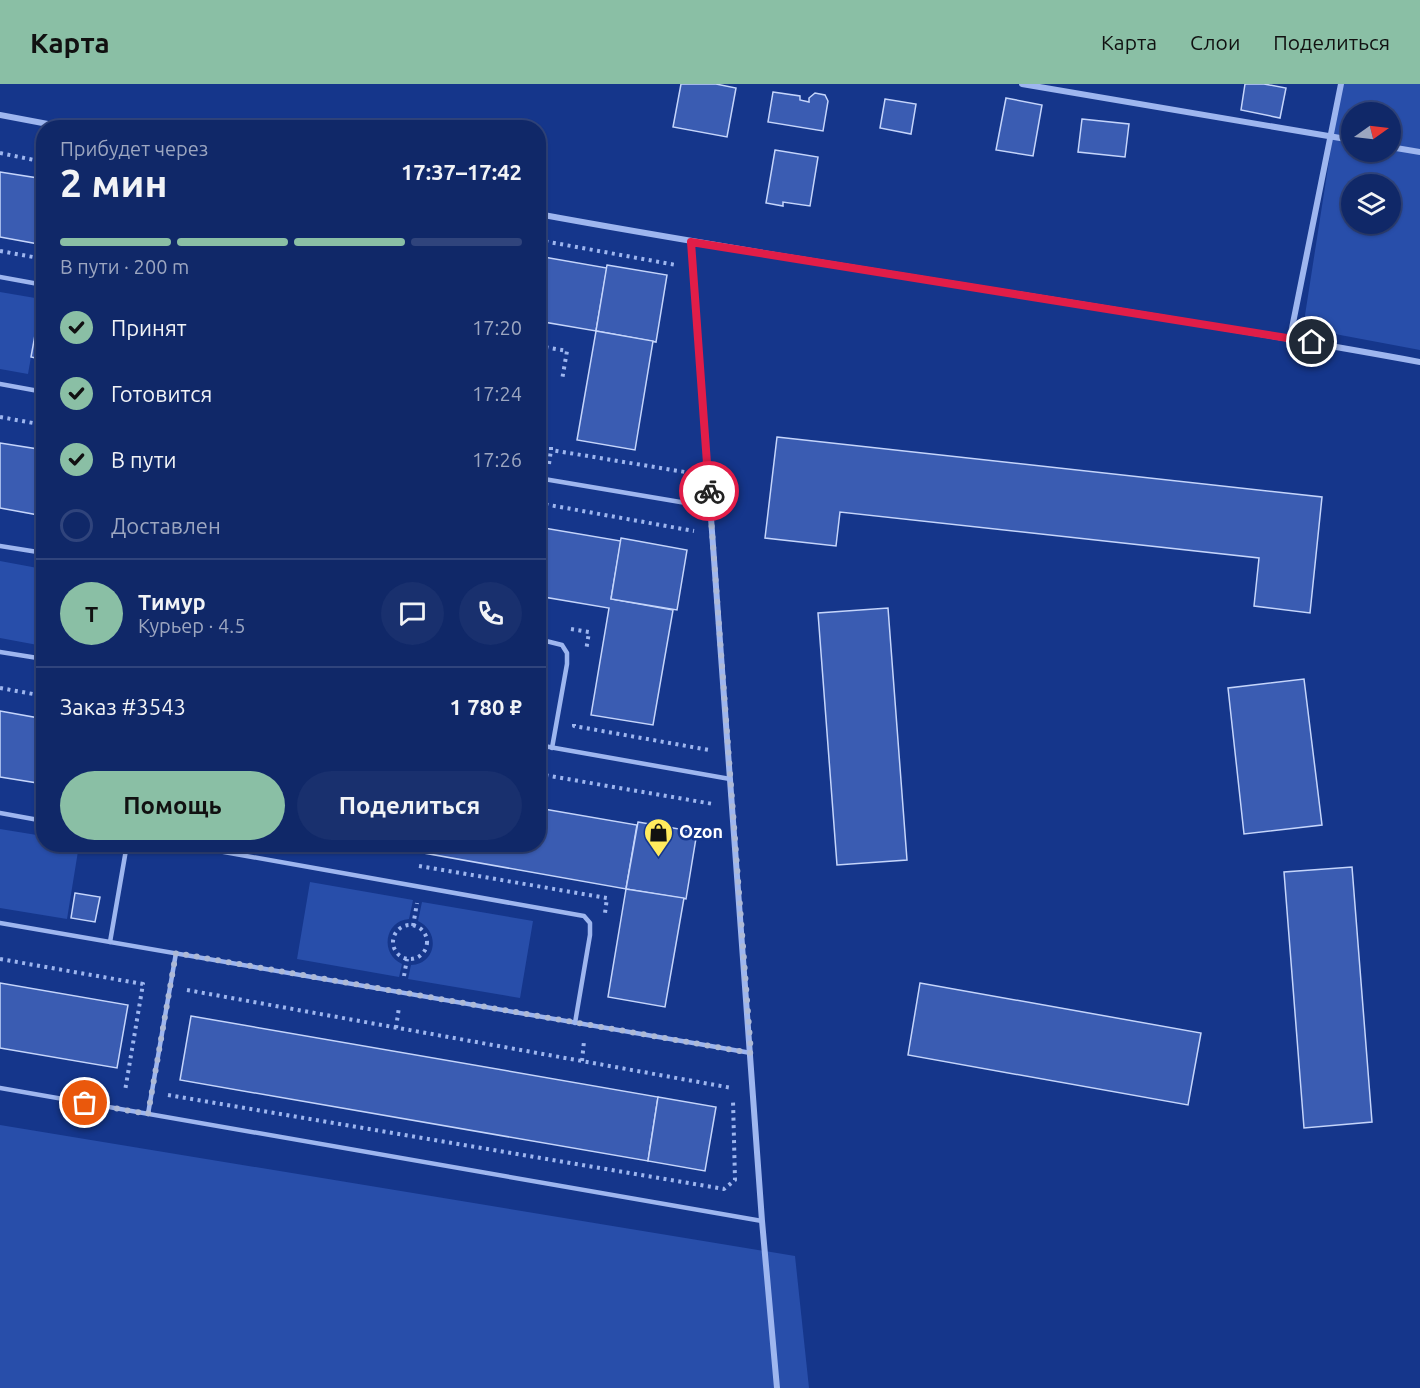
<!DOCTYPE html>
<html lang="ru">
<head>
<meta charset="utf-8">
<style>
	body { margin:0; font-family:Ubuntu,sans-serif; background:#19306e; color:#f1f3f6; height:100vh; display:flex; flex-direction:column; font-size:22px; white-space:nowrap }
	* { box-sizing:border-box; margin:0 }
	p { font-size:20px; color:#9ca6c0 }
	.icon { flex:none; width:33px; height:33px; fill:none; stroke:currentColor; stroke-width:2; stroke-linecap:round; stroke-linejoin:round }
	.map { position:relative; flex:1; overflow:hidden }
	.panel { position:absolute; left:36px; top:36px; width:510px; height:732px; display:flex; flex-direction:column; background:#102868; border-radius:24px; box-shadow:0 2px 4px #0004,0 0 0 2px #30447c }
	.panel>* { flex:none }
	.needle { width:39px; rotate:76deg }
	.fabs { position:absolute; left:1341px; top:18px; display:grid; gap:12px }
	.fabs a { display:grid; place-items:center; width:60px; height:60px; border-radius:50%; background:#102868; box-shadow:0 2px 4px #0004,0 0 0 2px #30447c; font-size:30px }
	.pin { position:absolute; display:grid; place-items:center; width:51px; height:51px; color:#fff; margin:-26px; border:3px solid #fff; border-radius:50%; box-shadow:0 2px 6px #0007 }
	.courier { position:absolute; display:grid; place-items:center; width:60px; height:60px; margin:-30px; border:4px solid #e11d48; border-radius:50%; background:#fff; color:#222; box-shadow:0 2px 8px #0007 }
	.head em { font-style:normal; font-weight:700 }
	.head div { display:flex; flex-direction:column-reverse }
	.head { display:flex; align-items:center; justify-content:space-between; height:102px; padding:0 24px }
	h1 { font-size:39px; font-weight:700; line-height:45px }
	.bar { display:grid; grid-template-columns:repeat(4,1fr); gap:9px 6px; align-content:center; height:72px; padding:0 24px }
	.bar i { height:8px; border-radius:4px; background:#30447c }
	.bar .current { background:#8abfa5 }
	.bar p { grid-column:span 4 }
	.line { display:flex; align-items:center; gap:15px; padding:0 24px; border-top:2px solid #30447c }
	.line div { flex:1 }
	.round { display:grid; place-items:center; flex:none; width:63px; height:63px; border-radius:32px; background:#19306e }
	ol { padding:0 24px; list-style:none }
	li { display:flex; align-items:center; gap:18px; height:66px }
	li p { margin-inline-start:auto }
	li .icon { padding:6px; border-radius:50%; background:#8abfa5; color:#111; stroke-width:4 }
	li:last-child { color:#9ca6c0 }
	li i { width:33px; height:33px; border:3px solid #30447c; border-radius:50% }
	.cta { display:flex; gap:12px; margin-top:auto; padding:12px 24px }
	.cta a { flex:1; height:69px; border-radius:36px; background:#8abfa5; color:#111; font-size:24px; font-weight:700; line-height:69px; text-align:center }
	.cta a+a { background:#19306e; color:#f1f3f6 }
	header { display:flex; align-items:center; gap:36px; box-sizing:border-box; height:84px; padding:0 30px; background:#8abfa5; color:#111 }
	header strong { font-size:28px }
	nav { display:flex; gap:33px; margin-inline-start:auto; font-size:21px }
	.map>svg:first-child { display:block }
	.green { fill:#284eaa; fill-rule:evenodd }
	.building { fill:#3a5cb2; stroke:#c5d5fb; stroke-width:1.5 }
	.lines { fill:none; stroke-linecap:round; stroke-linejoin:round }
	.path { stroke:#9eb6ef; stroke-width:4; stroke-dasharray:3 4.5; stroke-linecap:butt }
	.service { stroke:#9eb6ef; stroke-width:4.5 }
	.minor { stroke:#9eb6ef; stroke-width:6 }
	.done { stroke:#adb9d6; stroke-width:6; stroke-dasharray:0 10.8 }
	.route { stroke:#e11d48; stroke-width:8 }
	.labels { text-anchor:middle; stroke-width:5; stroke-linejoin:round; paint-order:stroke }
	.poi-label { font-size:18px; font-weight:bold; fill:#fff; stroke:#15368b; text-anchor:start }
</style>
</head>
<body>
<header>
<strong>Карта</strong>
<nav><a>Карта</a><a>Слои</a><a>Поделиться</a></nav>
</header>
<div class="map">
<svg width="1420" height="1304" viewBox="0 0 1420 1304">
	<rect width="100%" height="100%" fill="#15368b"/>
	<g class="green">
		<path d="M 1341,0 L 1420,0 L 1420,266 L 1303,244 ZM 1352,28 L 1390,28 L 1390,68 L 1352,68 ZM 1352,100 L 1390,100 L 1390,140 L 1352,140 Z"/>
		<polygon points="0,208 41,215 28,290 0,285"/>
		<polygon points="0,477 43,485 43,562 0,554"/>
		<polygon points="0,745 43,752 44,760 79,761 67,835 0,824"/>
		<path d="M 310,798 L 413,816 L 409,835 C 384,837 380,870 402,880 L 399,893 L 297,875 Z"/>
		<path d="M 422,818 L 533,837 L 520,914 L 408,895 L 411,881 C 436,880 441,848 418,837 Z"/>
		<polygon points="0,1041 795,1172 809,1304 0,1304"/>
	</g>
	<g class="building">
		<polygon points="681,0 716,0 736,4 727,53 673,43"/>
		<polygon points="1245,0 1264,0 1286,4 1280,34 1241,26"/>
		<polygon points="773,8 800,12 800,16 809,18 809,14 815,9 825,11 828,17 823,47 768,38"/>
		<polygon points="1006,14 1042,21 1033,72 996,66"/>
		<polygon points="885,15 916,20 911,50 880,44"/>
		<polygon points="1082,35 1129,40 1125,73 1078,68"/>
		<polygon points="775,66 818,73 810,122 783,118 783,122 766,119"/>
		<polygon points="0,88 44,95 44,161 0,153"/>
		<polygon points="538,172 607,184 596,247 538,237"/>
		<polygon points="607,181 667,191 656,258 596,247"/>
		<polygon points="596,247 653,257 635,366 577,356"/>
		<polygon points="35,251 44,252 44,276 31,273"/>
		<polygon points="777,353 1322,413 1310,529 1254,522 1259,474 840,428 836,462 765,454"/>
		<polygon points="0,359 44,366 44,432 0,424"/>
		<polygon points="538,443 621,457 611,515 673,526 653,641 591,631 609,524 538,512"/>
		<polygon points="621,454 687,466 677,526 611,515"/>
		<polygon points="888,524 907,776 837,781 818,529"/>
		<polygon points="1304,595 1322,741 1244,750 1228,604"/>
		<polygon points="0,627 44,635 44,700 0,693"/>
		<polygon points="538,724 637,741 626,805 373,760 538,760"/>
		<polygon points="638,738 697,748 686,815 626,805"/>
		<polygon points="1352,783 1372,1038 1304,1044 1284,788"/>
		<polygon points="626,805 684,814 665,923 608,913"/>
		<polygon points="75,809 100,813 95,838 71,834"/>
		<polygon points="0,899 128,921 117,984 0,964"/>
		<polygon points="920,899 1201,949 1188,1021 908,971"/>
		<polygon points="191,932 658,1013 648,1077 180,996"/>
		<polygon points="658,1013 716,1023 705,1087 648,1077"/>
	</g>
	<g class="lines">
		<g class="path">
			<polyline points="0,69 44,78"/>
			<polyline points="538,156 676,181"/>
			<polyline points="0,167 44,175"/>
			<polyline points="538,262 567,267 562,296"/>
			<polyline points="0,333 44,341"/>
			<polyline points="551,363 551,366 691,389"/>
			<polyline points="549,380 551,366"/>
			<polyline points="538,419 694,447"/>
			<polyline points="571,545 589,548 586,567"/>
			<polyline points="0,604 44,612"/>
			<polyline points="574,640 574,642 709,666"/>
			<polyline points="538,690 713,720"/>
			<polyline points="419,782 607,814 605,829"/>
			<circle cx="410" cy="858" r="17"/>
			<polyline points="413,842 417,819"/>
			<polyline points="0,875 143,900 125,1007"/>
			<polyline points="404,892 407,875"/>
			<polyline points="187,906 732,1004"/>
			<polyline points="396,944 399,923"/>
			<polyline points="582,977 584,957"/>
			<polyline points="168,1011 724,1105 735,1096 733,1016"/>
		</g>
		<g class="service">
			<polyline points="0,193 44,201"/>
			<path d="M 538,289 C 553,305 542,334 538,353"/>
			<polyline points="0,300 44,308"/>
			<polyline points="538,394 710,423"/>
			<polyline points="0,462 44,469"/>
			<polyline points="538,555 562,561 567,569 567,580 552,664"/>
			<polyline points="0,568 44,575"/>
			<polyline points="538,661 730,695"/>
			<polyline points="0,729 44,737"/>
			<polyline points="179,760 584,832 590,839 590,851 575,939"/>
			<polyline points="0,839 751,969"/>
			<polyline points="110,858 127,760"/>
			<polyline points="0,1004 762,1137"/>
			<polyline points="148,1030 176,869"/>
		</g>
		<g class="minor">
			<polyline points="1022,0 1352,56"/>
			<polyline points="0,31 69,44"/>
			<polyline points="1390,63 1420,68"/>
			<path d="M 538,130 C 832,184 1127,224 1420,278"/>
			<polyline points="691,158 762,1137 777,1304"/>
			<polyline points="1290,254 1341,0"/>
		</g>
	</g>
	<g class="lines">
		<polyline class="done" points="85,1019 148,1030 176,869 751,969 709,407"/>
		<polyline class="route" points="709,407 691,158 1312,258"/>
	</g>
	<defs>
		<symbol id="shop-pin" viewBox="-11 -11 22 30"><path d="M0 17L-7.5 6A9.5 9.5 0 1 1 7.5 6Z" fill="#ffea5d" stroke="#15368b"/><path d="M-5-2.5h2.3a2.7 3.5 0 0 1 5.4 0H5L5.5 6h-11ZM-1.5-2.5h3a1.5 2.3 0 0 0-3 0Z" fill="#111"/></symbol>
	</defs>
	<g fill-rule="evenodd">
		<use href="#shop-pin" x="642" y="732" width="33" height="45"/>
	</g>
	<g class="labels">
		<g class="poi-label">
			<text x="679" y="754">Ozon</text>
		</g>
	</g>
</svg>
<div class="fabs">
<a><svg class="needle" viewBox="-14 -14 28 28"><path d="M0-13l5 13h-10z" fill="#e53935"/><path d="M0 13l5-13h-10z" fill="#9ca6c0"/></svg></a>
<a><svg class="icon" aria-label="layers" viewBox="0 0 24 24"><path d="M12 4l9 5-9 5-9-5zM3 14l9 5 9-5"/></svg></a>
</div>
<div class="pin" style="left:85px;top:1019px;background:#ea580c"><svg class="icon" aria-label="bag" viewBox="0 0 24 24"><path d="M5 8h14l-1 12H6zM9 8a3 3 0 0 1 6 0"/></svg></div>
<div class="pin" style="left:1312px;top:258px;background:#1f2937"><svg class="icon" aria-label="home" viewBox="0 0 24 24"><path d="M3 11l9-7 9 7M6 9v11h12V9"/></svg></div>
<div class="courier" style="left:709px;top:407px"><svg class="icon" aria-label="bike" viewBox="0 0 24 24"><circle cx="6" cy="16" r="4"/><circle cx="18" cy="16" r="4"/><path d="M6 16l4-8h5l3 8M10 8l3 8H6M13 5h3"/></svg></div>
<section class="panel">
<div class="head"><div><h1>2 мин</h1><p>Прибудет через</p></div><em>17:37–17:42</em></div>
<div class="bar"><i class="current"></i><i class="current"></i><i class="current"></i><i></i><p>В пути · 200 m</p></div>
<ol>
<li><svg class="icon" aria-label="check" viewBox="0 0 24 24"><path d="M5 12l5 5 9-10"/></svg>Принят<p>17:20</p></li>
<li><svg class="icon" aria-label="check" viewBox="0 0 24 24"><path d="M5 12l5 5 9-10"/></svg>Готовится<p>17:24</p></li>
<li><svg class="icon" aria-label="check" viewBox="0 0 24 24"><path d="M5 12l5 5 9-10"/></svg>В пути<p>17:26</p></li>
<li><i></i>Доставлен</li>
</ol>
<div class="line" style="height:108px"><b class="round" style="background:#8abfa5;color:#111">Т</b><div><b>Тимур</b><p>Курьер · 4.5</p></div><a class="round"><svg class="icon" aria-label="chat" viewBox="0 0 24 24"><path d="M4 5h16v11H9l-5 4z"/></svg></a><a class="round"><svg class="icon" aria-label="phone" viewBox="0 0 24 24"><path d="M5 4h4l2 5-3 2q2 4 5 5l2-3 5 2v4C11 20 4 13 5 4z"/></svg></a></div>
<div class="line" style="height:78px"><div>Заказ #3543</div><b>1 780 ₽</b></div>
<div class="cta"><a>Помощь</a><a>Поделиться</a></div>
</section>
</div>
</body>
</html>
